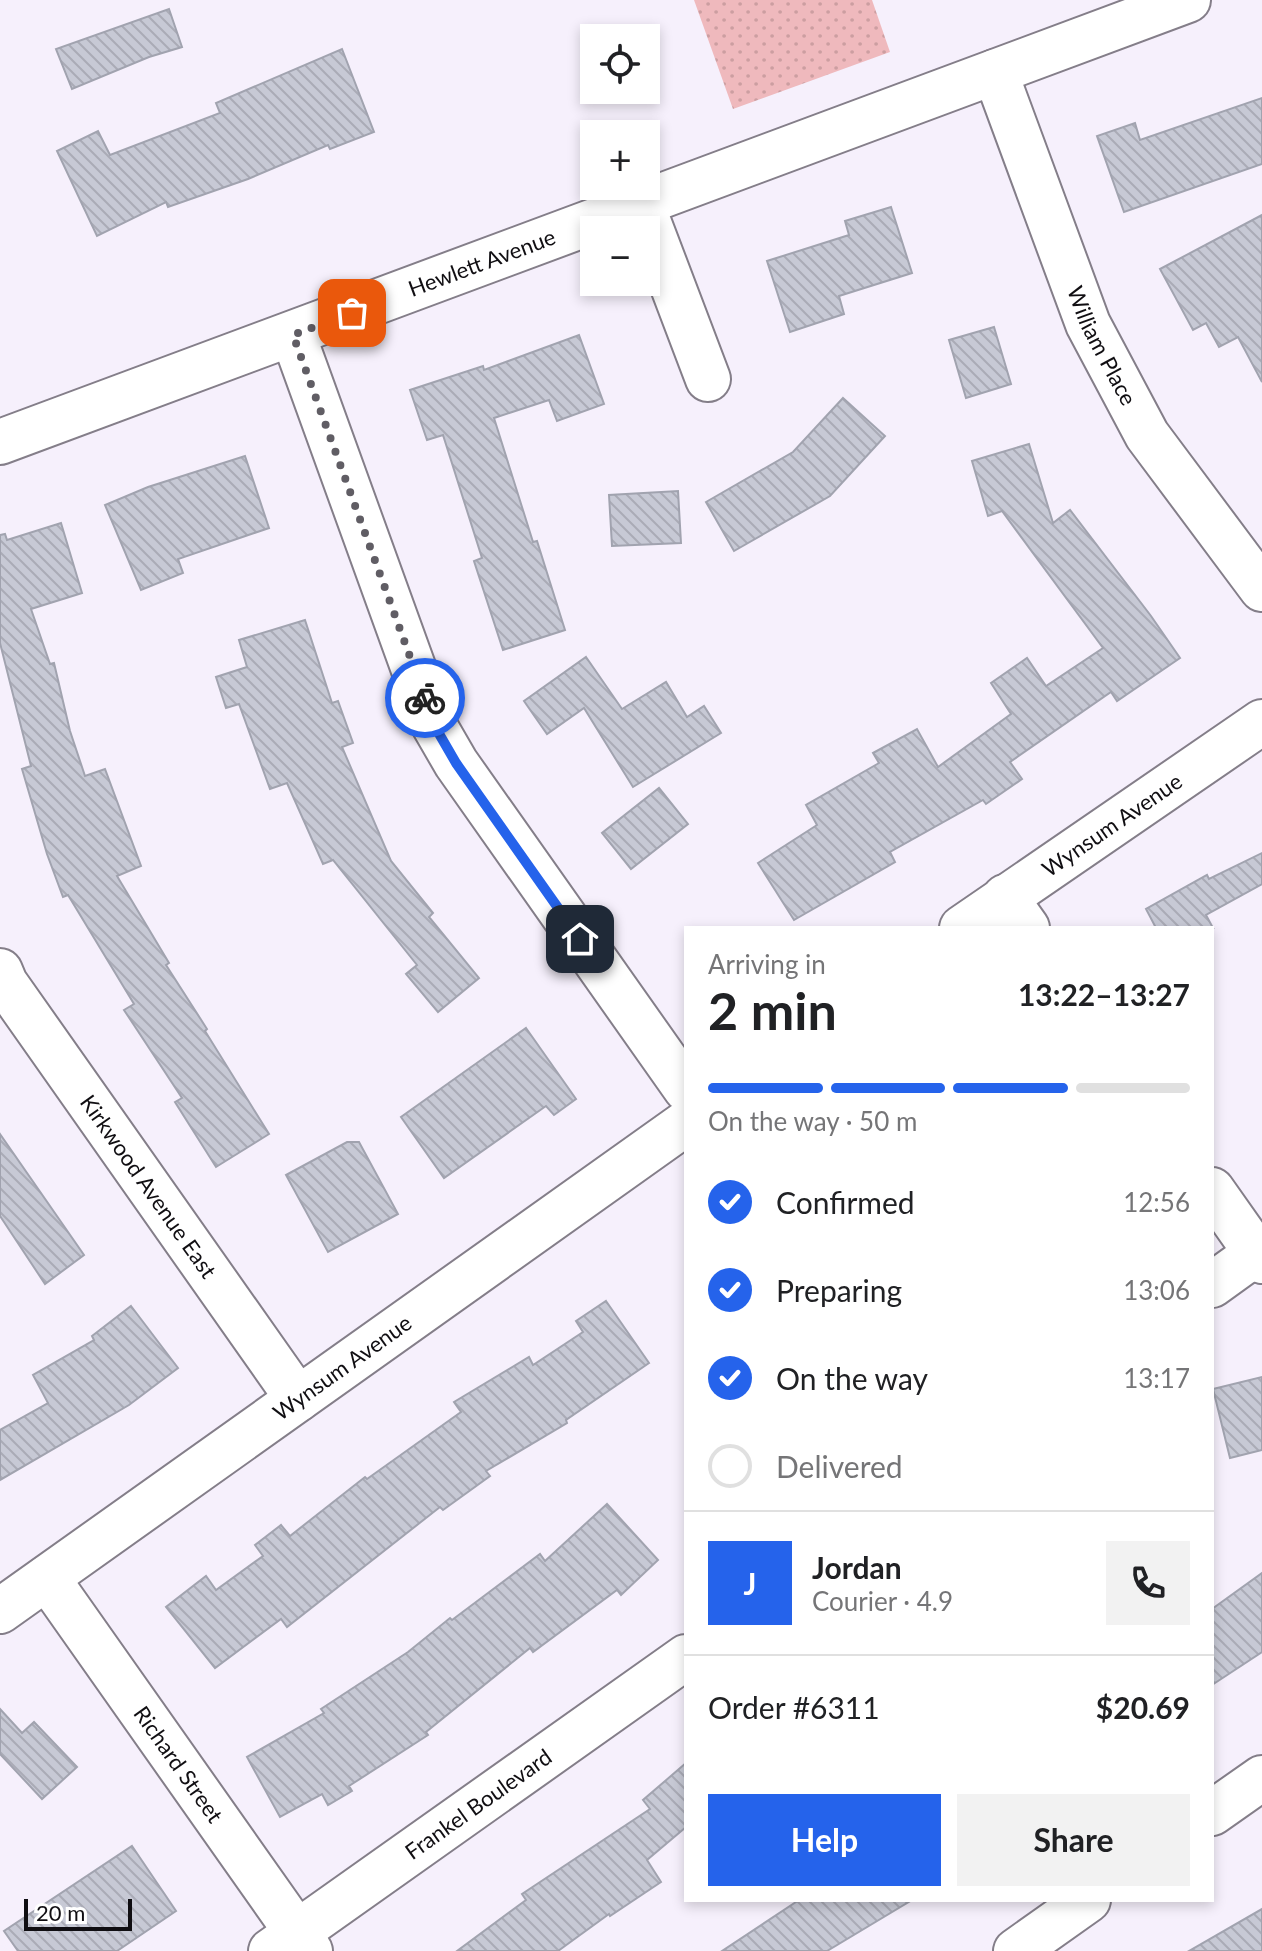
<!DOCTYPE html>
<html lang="en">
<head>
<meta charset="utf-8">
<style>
	body { margin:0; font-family:Lato,sans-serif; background:#f2f2f2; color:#202124; height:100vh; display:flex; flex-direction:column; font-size:30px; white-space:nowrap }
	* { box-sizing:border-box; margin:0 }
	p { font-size:26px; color:#757577 }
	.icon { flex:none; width:44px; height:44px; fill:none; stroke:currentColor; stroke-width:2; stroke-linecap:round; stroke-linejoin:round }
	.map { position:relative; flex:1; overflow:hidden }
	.sheet { position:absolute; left:684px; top:926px; width:530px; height:976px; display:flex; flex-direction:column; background:#fff; border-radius:0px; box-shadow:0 4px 12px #0003 }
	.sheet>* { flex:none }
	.tools { position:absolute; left:580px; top:24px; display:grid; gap:16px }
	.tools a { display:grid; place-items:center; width:80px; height:80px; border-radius:0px; background:#fff; box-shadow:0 4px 12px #0003; font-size:40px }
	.scale { position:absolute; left:24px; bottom:20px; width:108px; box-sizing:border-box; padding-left:8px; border:4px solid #100e12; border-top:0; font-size:22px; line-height:28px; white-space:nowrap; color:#100e12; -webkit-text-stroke:6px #fff; paint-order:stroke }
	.pin { position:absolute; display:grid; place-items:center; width:68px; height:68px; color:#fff; margin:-34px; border-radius:16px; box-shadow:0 4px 12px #0006 }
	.courier { position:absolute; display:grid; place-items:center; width:80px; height:80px; margin:-40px; border:6px solid #2563eb; border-radius:50%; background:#fff; color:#222; box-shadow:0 2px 10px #0007 }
	.summary em { font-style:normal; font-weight:700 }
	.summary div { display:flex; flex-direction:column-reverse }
	.summary { display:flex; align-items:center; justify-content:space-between; height:136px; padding:0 24px }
	h1 { font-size:52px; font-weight:700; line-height:60px }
	.bar { display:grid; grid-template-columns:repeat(4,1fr); gap:12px 8px; align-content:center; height:96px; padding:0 24px }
	.bar i { height:10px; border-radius:6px; background:#e0e0e0 }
	.bar .active { background:#2563eb }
	.bar p { grid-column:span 4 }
	.line { display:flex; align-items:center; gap:20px; padding:0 24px; border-top:2px solid #e0e0e0 }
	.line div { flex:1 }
	.round { display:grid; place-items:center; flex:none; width:84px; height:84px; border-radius:0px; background:#f2f2f2 }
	ol { padding:0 24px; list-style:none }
	li { display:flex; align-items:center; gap:24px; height:88px }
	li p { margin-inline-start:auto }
	li .icon { padding:8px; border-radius:50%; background:#2563eb; color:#fff; stroke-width:4 }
	li:last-child { color:#757577 }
	li i { width:44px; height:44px; border:4px solid #e0e0e0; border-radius:50% }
	.action { display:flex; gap:16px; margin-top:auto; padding:16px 24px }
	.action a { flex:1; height:92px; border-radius:0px; background:#2563eb; color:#fff; font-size:32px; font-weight:700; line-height:92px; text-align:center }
	.action a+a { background:#f2f2f2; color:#202124 }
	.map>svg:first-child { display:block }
	.garden { fill:url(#garden-dots) }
	.building { fill:url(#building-back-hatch); stroke:#a1a3af; stroke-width:2 }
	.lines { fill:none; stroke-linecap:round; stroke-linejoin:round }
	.minor-casing { stroke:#847e89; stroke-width:48 }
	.minor { stroke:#fff; stroke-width:44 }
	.done { stroke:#605d64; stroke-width:8; stroke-dasharray:0 14.4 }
	.route { stroke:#2563eb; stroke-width:10 }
	.labels { text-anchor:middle; stroke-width:6; stroke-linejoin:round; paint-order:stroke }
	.street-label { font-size:22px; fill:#100e12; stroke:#fff }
</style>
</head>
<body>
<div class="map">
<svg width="1262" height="1951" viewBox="0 0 1262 1951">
	<defs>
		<pattern id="garden-dots" width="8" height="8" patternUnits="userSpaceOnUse" patternTransform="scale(2)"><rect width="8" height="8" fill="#efb9bd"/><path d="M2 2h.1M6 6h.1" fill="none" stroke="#cc9ea1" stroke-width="1.8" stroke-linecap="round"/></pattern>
		<pattern id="building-back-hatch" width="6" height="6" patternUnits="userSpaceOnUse" patternTransform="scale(2)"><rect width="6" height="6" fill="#c7c9d5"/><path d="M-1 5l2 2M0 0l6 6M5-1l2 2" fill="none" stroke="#aaabb6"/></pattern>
	</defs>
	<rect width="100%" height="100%" fill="#f6f0fc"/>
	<polygon class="garden" points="694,0 872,0 890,52 733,109"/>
	<g class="building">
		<polygon points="169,9 182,47 149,57 72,89 56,49"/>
		<polygon points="342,49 374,132 330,149 328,145 248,179 168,207 166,202 97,236 57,151 98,131 110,155 220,113 216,103"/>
		<polygon points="1262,98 1262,164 1124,212 1097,136 1135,123 1140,140"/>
		<polygon points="891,207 912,273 839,296 844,314 790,332 767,261 849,235 845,221"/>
		<polygon points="1262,215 1262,382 1238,337 1219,347 1206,323 1193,330 1160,269"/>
		<polygon points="994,327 1011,384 966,398 949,340"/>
		<polygon points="579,335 604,404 557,421 549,400 494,418 533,542 537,541 565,630 503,650 474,561 482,558 443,435 427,440 410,390 483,366 484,370"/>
		<polygon points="843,398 885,436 830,496 734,551 706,502 793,452"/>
		<polygon points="1029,444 1053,523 1070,510 1151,616 1180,658 1117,701 1111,692 1010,762 1022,779 986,804 983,800 890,852 895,862 794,920 758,863 817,825 806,805 879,763 873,753 917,729 938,767 1011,714 991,683 1027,658 1046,686 1103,648 1002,511 988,516 972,461"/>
		<polygon points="245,456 269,528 178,559 183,573 141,590 105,505 148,487"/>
		<polygon points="678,491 681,543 612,546 609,495"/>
		<polygon points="61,523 82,593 31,609 50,664 54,663 70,731 85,776 105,769 141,866 117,876 169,963 166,965 207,1029 205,1031 269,1134 216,1167 175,1102 182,1098 124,1010 134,1004 68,895 63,897 47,854 22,769 31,766 0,643 0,535 5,534 7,540"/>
		<polygon points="305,620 332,703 338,701 353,743 342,747 391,861 433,913 429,917 479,978 438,1012 406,974 417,965 333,860 323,864 287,783 270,789 239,704 226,708 216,677 247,667 239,640"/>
		<polygon points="586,657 622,709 666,682 687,717 704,706 721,733 633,787 584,708 547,734 524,701"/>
		<polygon points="659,788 688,824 631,869 602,833"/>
		<polygon points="1262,853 1262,884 1206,915 1213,928 1156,928 1146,909 1207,875 1209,879"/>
		<polygon points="526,1028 576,1099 554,1115 546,1106 444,1178 401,1117"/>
		<polygon points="0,1134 84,1255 45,1284 0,1216"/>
		<polygon points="347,1142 359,1142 398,1214 328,1252 286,1175"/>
		<polygon points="606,1301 649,1363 566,1420 567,1423 486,1471 490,1476 443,1510 440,1507 287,1627 281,1619 215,1668 166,1607 206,1576 216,1590 263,1556 255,1545 281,1525 290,1536 365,1477 367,1479 461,1412 454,1402 529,1357 533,1365 583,1332 576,1321"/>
		<polygon points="131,1306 178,1368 129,1405 0,1480 0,1430 48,1403 33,1375 94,1340 92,1336"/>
		<polygon points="1262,1377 1262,1450 1230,1458 1213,1389"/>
		<polygon points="607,1504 658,1560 621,1595 617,1590 533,1652 530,1648 426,1732 428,1735 349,1786 352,1791 328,1805 322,1794 280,1817 247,1757 324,1713 321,1709 408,1652 450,1618 452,1620 540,1554 545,1561"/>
		<polygon points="1262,1573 1262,1652 1212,1685 1212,1609"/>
		<polygon points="0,1709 22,1733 34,1722 77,1767 42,1799 0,1754"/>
		<polygon points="686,1763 686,1827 647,1860 661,1882 610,1916 609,1914 558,1951 457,1951 526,1900 522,1894 650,1809 643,1800"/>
		<polygon points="132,1846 176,1911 117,1951 18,1951 4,1931"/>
		<polygon points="799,1900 912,1900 827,1951 722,1951"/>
		<polygon points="1262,1909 1262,1951 1189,1951"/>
	</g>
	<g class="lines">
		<defs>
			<g id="minor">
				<path id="s1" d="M 995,72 L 1088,324 L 1147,435 L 1262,589"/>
				<polyline points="642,205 708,379"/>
				<polyline points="293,335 434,725 456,763 686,1089"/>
				<path id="s2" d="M 0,442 L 1188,0"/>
				<polyline points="1005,897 1027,928"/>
				<path id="s3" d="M 962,928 L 1262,722"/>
				<path id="s4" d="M 0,971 L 5,983 L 298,1399"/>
				<polyline points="1212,1190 1262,1261"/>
				<polyline points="1212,1285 1262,1249"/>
				<path id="s5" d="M 47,1578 L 310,1951"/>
				<path id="s6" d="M 0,1611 L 686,1123"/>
				<polyline points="1212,1813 1262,1778"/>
				<path id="s7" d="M 271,1951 L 686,1657"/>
				<polyline points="1016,1951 1088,1900"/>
			</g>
		</defs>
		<use href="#minor" class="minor-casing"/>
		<use href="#minor" class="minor"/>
	</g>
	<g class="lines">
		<polyline class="done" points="352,313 293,335 425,698"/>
		<polyline class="route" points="425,698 434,725 456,763 580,939"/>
	</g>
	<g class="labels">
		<g class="street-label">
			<text dy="8" stroke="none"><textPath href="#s2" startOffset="514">Hewlett Avenue</textPath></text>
			<text dy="8" stroke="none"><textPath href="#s1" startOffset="294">William Place</textPath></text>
			<text dy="8" stroke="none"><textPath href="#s3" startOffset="182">Wynsum Avenue</textPath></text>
			<text dy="8" stroke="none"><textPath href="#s4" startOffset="262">Kirkwood Avenue East</textPath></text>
			<text dy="8" stroke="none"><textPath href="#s6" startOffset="420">Wynsum Avenue</textPath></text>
			<text dy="8" stroke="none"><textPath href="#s5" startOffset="228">Richard Street</textPath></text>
			<text dy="8" stroke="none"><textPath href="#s7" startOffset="254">Frankel Boulevard</textPath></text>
		</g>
	</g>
</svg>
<div class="tools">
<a><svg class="icon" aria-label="locate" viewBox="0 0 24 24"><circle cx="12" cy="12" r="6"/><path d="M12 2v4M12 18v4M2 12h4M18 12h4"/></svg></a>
<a>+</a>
<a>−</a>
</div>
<div class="scale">20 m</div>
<div class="pin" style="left:352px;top:313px;background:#ea580c"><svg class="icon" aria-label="bag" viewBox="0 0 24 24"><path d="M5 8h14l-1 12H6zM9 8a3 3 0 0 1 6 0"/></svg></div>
<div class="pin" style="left:580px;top:939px;background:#1f2937"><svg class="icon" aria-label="home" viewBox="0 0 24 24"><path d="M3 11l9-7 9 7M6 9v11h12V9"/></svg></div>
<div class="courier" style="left:425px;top:698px"><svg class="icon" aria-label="bike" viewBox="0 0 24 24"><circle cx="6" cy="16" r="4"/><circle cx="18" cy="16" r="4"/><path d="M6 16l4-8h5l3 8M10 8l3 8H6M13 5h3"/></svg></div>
<section class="sheet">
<div class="summary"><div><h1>2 min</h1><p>Arriving in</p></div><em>13:22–13:27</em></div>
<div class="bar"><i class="active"></i><i class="active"></i><i class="active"></i><i></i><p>On the way · 50 m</p></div>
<ol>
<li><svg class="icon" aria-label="check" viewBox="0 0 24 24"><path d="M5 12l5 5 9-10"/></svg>Confirmed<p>12:56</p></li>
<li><svg class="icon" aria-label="check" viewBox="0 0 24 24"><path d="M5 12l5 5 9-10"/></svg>Preparing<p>13:06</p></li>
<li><svg class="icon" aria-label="check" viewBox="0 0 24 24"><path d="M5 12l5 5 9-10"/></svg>On the way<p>13:17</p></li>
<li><i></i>Delivered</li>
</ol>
<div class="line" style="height:144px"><b class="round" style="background:#2563eb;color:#fff">J</b><div><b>Jordan</b><p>Courier · 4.9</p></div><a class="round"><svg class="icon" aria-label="phone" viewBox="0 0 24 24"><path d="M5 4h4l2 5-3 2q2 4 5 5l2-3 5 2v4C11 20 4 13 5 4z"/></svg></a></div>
<div class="line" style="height:104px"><div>Order #6311</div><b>$20.69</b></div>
<div class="action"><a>Help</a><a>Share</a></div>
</section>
</div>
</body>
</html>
